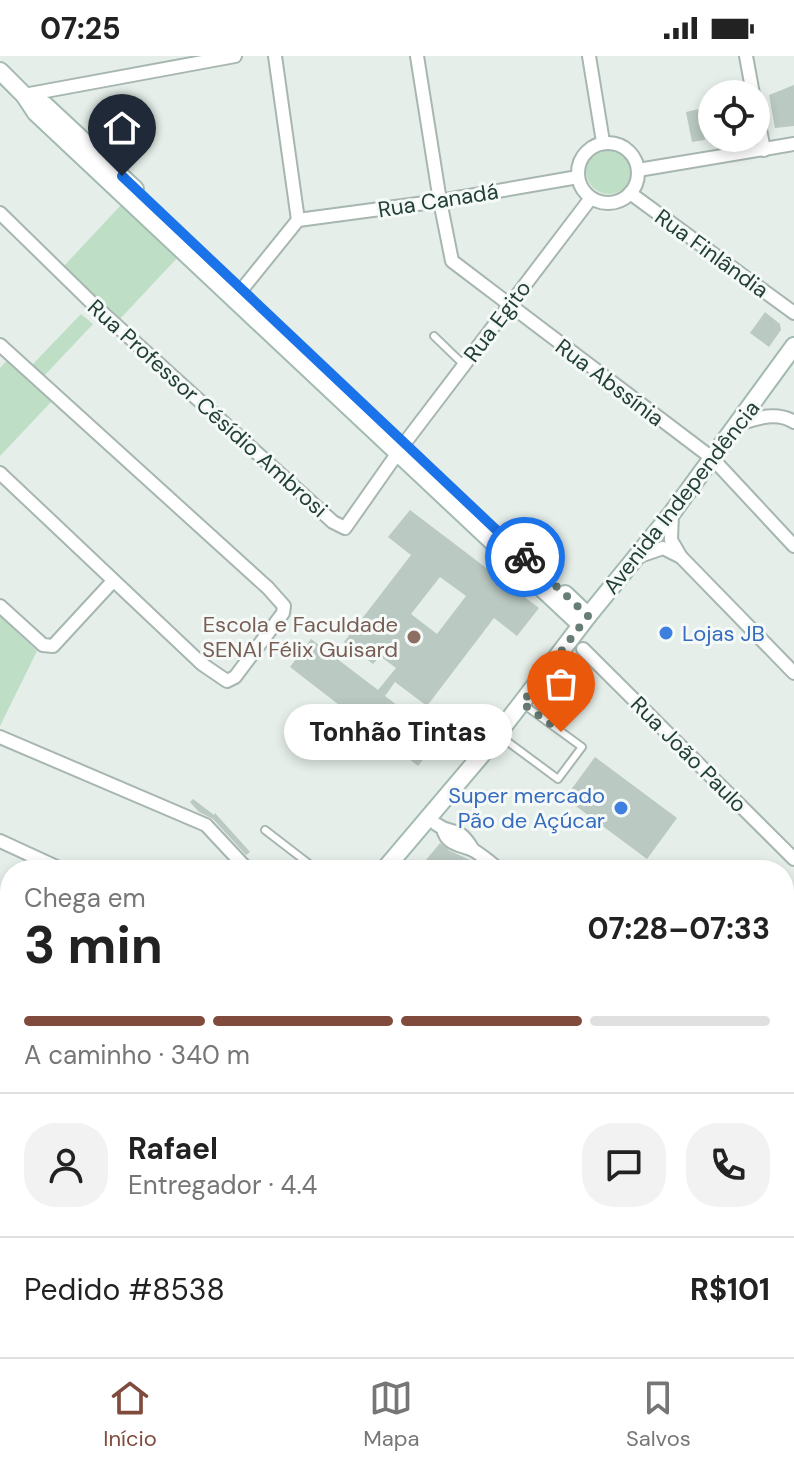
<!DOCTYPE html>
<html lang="pt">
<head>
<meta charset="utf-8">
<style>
	body { margin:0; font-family:"DM Sans",sans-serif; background:#f2f2f2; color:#222; height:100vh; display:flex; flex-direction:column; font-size:30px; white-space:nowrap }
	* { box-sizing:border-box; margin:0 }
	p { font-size:26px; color:#767676 }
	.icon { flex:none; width:44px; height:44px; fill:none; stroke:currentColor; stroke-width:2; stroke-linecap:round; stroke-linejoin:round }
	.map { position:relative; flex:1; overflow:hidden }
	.details { position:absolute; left:0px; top:804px; width:794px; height:498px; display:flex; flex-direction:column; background:#fff; border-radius:32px 32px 0 0; box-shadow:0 4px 12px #0003 }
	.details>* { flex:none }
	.fabs { position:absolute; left:698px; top:24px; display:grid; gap:16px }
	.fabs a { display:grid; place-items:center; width:72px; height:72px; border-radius:50%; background:#fff; box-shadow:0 4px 12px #0003; font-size:40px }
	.pin { position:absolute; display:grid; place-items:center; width:68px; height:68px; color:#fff; margin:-82px -34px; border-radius:50% 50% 50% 0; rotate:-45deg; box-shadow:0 0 8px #0007 }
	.pin .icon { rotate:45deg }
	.courier { position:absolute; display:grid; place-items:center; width:80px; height:80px; margin:-40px; border:6px solid #1a73e8; border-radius:50%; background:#fff; color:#222; box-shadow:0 2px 10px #0007 }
	.bubble { position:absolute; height:56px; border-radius:28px; background:#fff; box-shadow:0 4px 12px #0003; font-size:26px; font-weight:700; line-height:56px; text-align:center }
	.head em { font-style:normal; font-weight:700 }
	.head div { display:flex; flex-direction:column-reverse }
	.head { display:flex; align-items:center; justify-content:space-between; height:136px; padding:0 24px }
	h1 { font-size:52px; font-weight:700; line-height:60px }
	.bar { display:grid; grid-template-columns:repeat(4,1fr); gap:12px 8px; align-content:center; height:96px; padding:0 24px }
	.bar i { height:10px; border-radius:6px; background:#e0e0e0 }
	.bar .current { background:#804b3d }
	.bar p { grid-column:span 4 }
	.line { display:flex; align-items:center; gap:20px; padding:0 24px; border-top:2px solid #e0e0e0 }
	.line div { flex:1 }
	.round { display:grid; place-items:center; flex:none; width:84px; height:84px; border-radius:32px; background:#f2f2f2 }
	.status { display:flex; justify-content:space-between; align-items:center; height:56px; padding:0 40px; background:#fff; direction:ltr }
	.status svg { height:22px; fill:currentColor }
	.menu { display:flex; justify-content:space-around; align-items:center; height:112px; border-top:2px solid #e0e0e0; background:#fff; font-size:22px; color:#767676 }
	.menu a { display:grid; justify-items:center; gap:4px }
	.menu .current { color:#804b3d }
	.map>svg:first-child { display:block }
	.green { fill:#bedfc5 }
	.building { fill:#bac9c2; fill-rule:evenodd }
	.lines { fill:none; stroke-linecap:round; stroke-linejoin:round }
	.lane-casing { stroke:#a7b6b0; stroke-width:10 }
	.street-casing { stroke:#a7b6b0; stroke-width:16 }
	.secondary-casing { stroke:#a3bab1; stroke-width:20 }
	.lane { stroke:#fff; stroke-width:6 }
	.street { stroke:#fff; stroke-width:12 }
	.secondary { stroke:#fff; stroke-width:16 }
	.done { stroke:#677d75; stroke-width:8; stroke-dasharray:0 14.4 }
	.route { stroke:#1a73e8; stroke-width:10 }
	.shop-dot { fill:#3f7fe0; stroke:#f5faf8; stroke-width:3 }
	.education-dot { fill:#8d6e63; stroke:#f5faf8; stroke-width:3 }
	.labels { text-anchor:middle; stroke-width:6; stroke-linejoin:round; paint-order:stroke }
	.street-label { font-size:22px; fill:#234037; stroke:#f5faf8 }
	.education-label { font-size:22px; fill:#785e54; stroke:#f5faf8; text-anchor:end }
	.shop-label { font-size:22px; fill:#366cbe; stroke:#f5faf8; text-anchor:start }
</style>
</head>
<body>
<div class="status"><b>07:25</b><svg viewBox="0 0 49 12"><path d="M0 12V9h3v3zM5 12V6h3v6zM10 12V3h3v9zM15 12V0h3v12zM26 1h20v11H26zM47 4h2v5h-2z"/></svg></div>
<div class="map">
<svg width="794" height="1301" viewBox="0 0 794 1301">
	<rect width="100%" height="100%" fill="#e5eee9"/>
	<g class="green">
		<circle cx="609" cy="115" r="23"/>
		<polygon points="122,148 178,201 119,264 63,211"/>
		<polygon points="81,258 93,268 44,320 32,309"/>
		<polygon points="8,303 52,345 0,400 0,312"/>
		<polygon points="0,560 37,595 0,670"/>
	</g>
	<g class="building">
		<polygon points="794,29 794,70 775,72 769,39"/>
		<polygon points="699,53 705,84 692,86 686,56"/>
		<polygon points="765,256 780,268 781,274 769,291 750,277"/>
		<path d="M 410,454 L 539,552 L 517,580 L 494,562 L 427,650 L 395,626 L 385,640 L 440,682 L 418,710 L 290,611 L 311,583 L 378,634 L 396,612 L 380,600 L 373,608 L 344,586 L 411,499 L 388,481 ZM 440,521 L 466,540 L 437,578 L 411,558 Z"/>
		<polygon points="565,628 587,644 570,666 550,649"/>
		<polygon points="595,701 677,762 647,803 565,742"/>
		<polygon points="193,743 214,759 215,757 250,796 246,799 213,763 199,756 190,746"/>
		<polygon points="440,787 450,795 477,807 472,814 440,814 426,804"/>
	</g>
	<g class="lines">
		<defs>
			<g id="lane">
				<polyline points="434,280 464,309"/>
				<polyline points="500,680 558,723 582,691 523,648"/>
				<polyline points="265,774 317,814"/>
			</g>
			<g id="street">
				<polyline points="275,0 298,164"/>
				<polyline points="417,0 440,145 452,205 712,402 794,490"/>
				<polyline points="589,0 603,86"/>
				<polyline points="746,0 753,38"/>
				<polyline points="24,39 235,0"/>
				<polyline points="756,53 764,94"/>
				<circle cx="608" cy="117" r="30"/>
				<polyline points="638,114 794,88"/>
				<polyline points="630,137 794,257"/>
				<polyline points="0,157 95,250 333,466 345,472 404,388 591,142"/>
				<polyline points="298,164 440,145 578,121"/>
				<polyline points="235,242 298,164"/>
				<polyline points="0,289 268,532 284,550 283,557 235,621 227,625 202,608 0,417"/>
				<path d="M 739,368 C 757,362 777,355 794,366"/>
				<polyline points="672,457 671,484 681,501 794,617"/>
				<polyline points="637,501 663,492 681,501"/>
				<polyline points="0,550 43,589 53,590 113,525"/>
				<polyline points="583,593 794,803"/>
				<polyline points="0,681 206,769 248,814"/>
				<path d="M 436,768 C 454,781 458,768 473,794"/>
				<path d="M 443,773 C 447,789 459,788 473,794 C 482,799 492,808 500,814"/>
				<polyline points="0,785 63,814"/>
				<polyline points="0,899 10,904"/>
				<polyline points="0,1003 10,1008"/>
				<polyline points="784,1015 794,1022"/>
				<polyline points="0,1109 10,1114"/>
				<polyline points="598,1292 610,1301"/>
				<polyline points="689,1292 702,1301"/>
				<polyline points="751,1301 757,1292"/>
			</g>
			<g id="secondary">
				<polyline points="0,15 24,39 36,57 581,569"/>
				<polyline points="25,40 45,49 135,133"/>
				<polyline points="565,538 588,560"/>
				<polyline points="384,814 484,696 588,560 672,457 794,290"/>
				<polyline points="22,1301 28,1292"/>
			</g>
		</defs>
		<use href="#lane" class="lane-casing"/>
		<use href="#street" class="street-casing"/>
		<use href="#secondary" class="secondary-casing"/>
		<use href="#lane" class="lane"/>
		<use href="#street" class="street"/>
		<use href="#secondary" class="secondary"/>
	</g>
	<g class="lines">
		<polyline class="done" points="525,501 588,560 522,647 561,676"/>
		<polyline class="route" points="122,120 525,501"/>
	</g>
	<g class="shop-dot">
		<circle cx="666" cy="577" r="8"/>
		<circle cx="621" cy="752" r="8"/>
	</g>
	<circle class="education-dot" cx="414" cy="581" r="8"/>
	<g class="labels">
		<g class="street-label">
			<text transform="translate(438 144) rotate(-9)" y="8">Rua Canadá</text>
			<text transform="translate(712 197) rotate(36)" y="8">Rua Finlândia</text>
			<text transform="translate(497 265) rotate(-53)" y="8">Rua Egito</text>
			<text transform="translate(610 326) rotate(37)" y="8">Rua Abssínia</text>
			<text transform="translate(208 352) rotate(42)" y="8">Rua Professor Césídio Ambrosi</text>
			<text transform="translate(681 441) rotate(-52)" y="8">Avenida Independência</text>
			<text transform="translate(689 698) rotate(45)" y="8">Rua João Paulo</text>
		</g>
		<g class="education-label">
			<text x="398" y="576">Escola e Faculdade<tspan x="398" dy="25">SENAI Félix Guisard</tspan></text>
		</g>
		<g class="shop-label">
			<text x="682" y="585">Lojas JB</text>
			<text x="605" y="747" text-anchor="end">Super mercado<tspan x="605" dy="25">Pão de Açúcar</tspan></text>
		</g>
	</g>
</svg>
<div class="fabs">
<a><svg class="icon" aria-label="locate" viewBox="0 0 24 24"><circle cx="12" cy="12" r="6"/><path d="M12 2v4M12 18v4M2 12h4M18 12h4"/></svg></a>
</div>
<div class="pin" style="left:561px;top:676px;background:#ea580c"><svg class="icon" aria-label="bag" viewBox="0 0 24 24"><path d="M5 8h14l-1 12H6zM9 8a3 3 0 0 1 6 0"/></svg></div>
<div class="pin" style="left:122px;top:120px;background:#1f2937"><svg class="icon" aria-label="home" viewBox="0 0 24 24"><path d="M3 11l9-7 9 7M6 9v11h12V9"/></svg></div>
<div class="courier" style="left:525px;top:501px"><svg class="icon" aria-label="bike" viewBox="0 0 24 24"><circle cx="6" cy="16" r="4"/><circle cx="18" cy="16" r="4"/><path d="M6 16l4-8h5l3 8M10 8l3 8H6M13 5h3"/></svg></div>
<div class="bubble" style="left:284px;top:648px;width:228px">Tonhão Tintas</div>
<section class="details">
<div class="head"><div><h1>3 min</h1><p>Chega em</p></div><em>07:28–07:33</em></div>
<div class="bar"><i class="current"></i><i class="current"></i><i class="current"></i><i></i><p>A caminho · 340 m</p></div>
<div class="line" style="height:144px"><a class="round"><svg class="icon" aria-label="person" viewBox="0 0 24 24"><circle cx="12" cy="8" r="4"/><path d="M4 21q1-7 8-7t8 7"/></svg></a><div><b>Rafael</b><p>Entregador · 4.4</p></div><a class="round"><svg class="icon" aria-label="chat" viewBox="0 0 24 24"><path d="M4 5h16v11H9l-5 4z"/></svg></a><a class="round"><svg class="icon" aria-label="phone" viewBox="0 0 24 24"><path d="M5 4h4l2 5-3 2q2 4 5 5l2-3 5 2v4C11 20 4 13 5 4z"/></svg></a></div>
<div class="line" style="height:104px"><div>Pedido #8538</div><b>R$101</b></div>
</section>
</div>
<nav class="menu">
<a class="current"><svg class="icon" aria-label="home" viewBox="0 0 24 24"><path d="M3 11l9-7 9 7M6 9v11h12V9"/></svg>Início</a>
<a><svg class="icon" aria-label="map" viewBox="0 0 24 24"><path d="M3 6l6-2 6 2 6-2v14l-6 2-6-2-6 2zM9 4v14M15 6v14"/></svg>Mapa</a>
<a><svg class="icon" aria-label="saved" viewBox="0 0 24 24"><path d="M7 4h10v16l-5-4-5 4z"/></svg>Salvos</a>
</nav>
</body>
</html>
